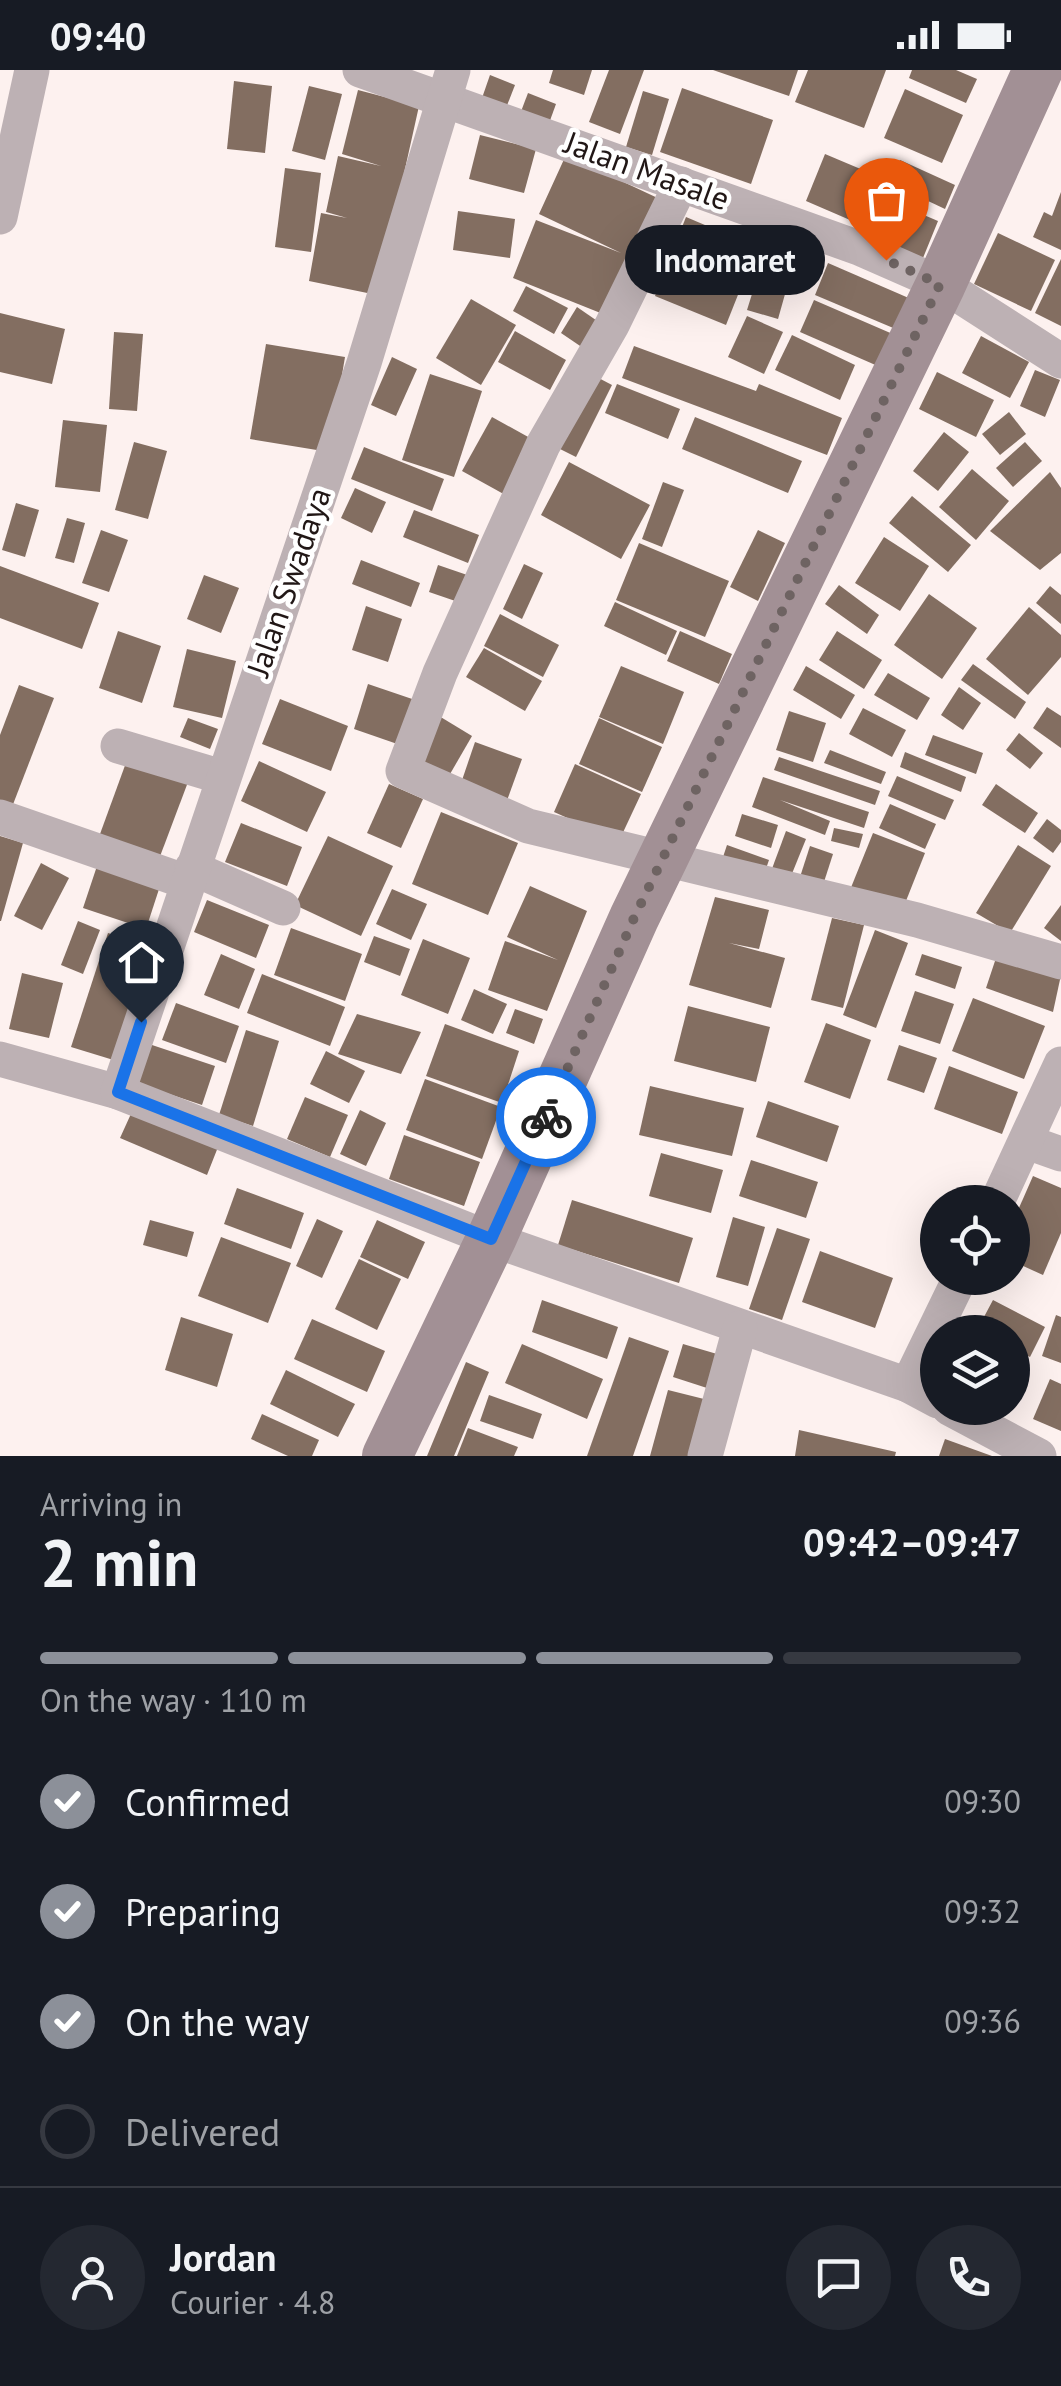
<!DOCTYPE html>
<html lang="en">
<head>
<meta charset="utf-8">
<style>
	body { margin:0; font-family:"PT Sans",sans-serif; background:#242831; color:#f1f3f6; height:100vh; display:flex; flex-direction:column; font-size:38px; white-space:nowrap }
	* { box-sizing:border-box; margin:0 }
	p { font-size:32px; color:#9ea1a6 }
	.icon { flex:none; width:55px; height:55px; fill:none; stroke:currentColor; stroke-width:2; stroke-linecap:round; stroke-linejoin:round }
	.map { position:relative; height:1386px; overflow:hidden }
	.drawer { display:flex; flex-direction:column; background:#171b24; flex:1 }
	.drawer>* { flex:none }
	.tools { position:absolute; left:920px; top:1115px; display:grid; gap:20px }
	.tools a { display:grid; place-items:center; width:110px; height:110px; border-radius:50%; background:#171b24; box-shadow:0 10px 40px #0002; font-size:50px }
	.pin { position:absolute; display:grid; place-items:center; width:85px; height:85px; color:#fff; margin:-102px -42px; border-radius:50% 50% 50% 0; rotate:-45deg; box-shadow:0 0 10px #0007 }
	.pin .icon { rotate:45deg }
	.courier { position:absolute; display:grid; place-items:center; width:100px; height:100px; margin:-50px; border:8px solid #1a73e8; border-radius:50%; background:#fff; color:#222; box-shadow:0 2px 12px #0007 }
	.bubble { position:absolute; height:70px; border-radius:35px; background:#171b24; box-shadow:0 10px 40px #0002; font-size:32px; font-weight:700; line-height:70px; text-align:center }
	.overview em { font-style:normal; font-weight:700 }
	.overview div { display:flex; flex-direction:column-reverse }
	.overview { display:flex; align-items:center; justify-content:space-between; height:170px; padding:0 40px }
	h1 { font-size:65px; font-weight:700; line-height:75px }
	.bar { display:grid; grid-template-columns:repeat(4,1fr); gap:15px 10px; align-content:center; height:120px; padding:0 40px }
	.bar i { height:12px; border-radius:8px; background:#363941 }
	.bar .on { background:#8c9099 }
	.bar p { grid-column:span 4 }
	.line { display:flex; align-items:center; gap:25px; padding:0 40px; border-top:2px solid #363941 }
	.line div { flex:1 }
	.round { display:grid; place-items:center; flex:none; width:105px; height:105px; border-radius:52px; background:#242831 }
	ol { padding:0 40px; list-style:none }
	li { display:flex; align-items:center; gap:30px; height:110px }
	li p { margin-inline-start:auto }
	li .icon { padding:10px; border-radius:50%; background:#8c9099; color:#fff; stroke-width:4 }
	li:last-child { color:#9ea1a6 }
	li i { width:55px; height:55px; border:5px solid #363941; border-radius:50% }
	.status { display:flex; justify-content:space-between; align-items:center; height:70px; padding:0 50px; background:#171b24; direction:ltr }
	.status svg { height:28px; fill:currentColor }
	.map>svg:first-child { display:block }
	.building { fill:#836e61 }
	.lines { fill:none; stroke-linecap:round; stroke-linejoin:round }
	.street { stroke:#bdb1b4; stroke-width:35 }
	.secondary { stroke:#a29095; stroke-width:50 }
	.done { stroke:#6e6362; stroke-width:10; stroke-dasharray:0 18 }
	.route { stroke:#1a73e8; stroke-width:12 }
	.labels { text-anchor:middle; stroke-width:9; stroke-linejoin:round; paint-order:stroke }
	.street-label { font-size:32px; fill:#211716; stroke:#fff }
</style>
</head>
<body>
<div class="status"><b>09:40</b><svg viewBox="0 0 49 12"><path d="M0 12V9h3v3zM5 12V6h3v6zM10 12V3h3v9zM15 12V0h3v12zM26 1h20v11H26zM47 4h2v5h-2z"/></svg></div>
<div class="map">
<svg width="1061" height="1386" viewBox="0 0 1061 1386">
	<rect width="100%" height="100%" fill="#fdf1ef"/>
	<g class="building">
		<polygon points="553,0 592,0 584,25 549,13"/>
		<polygon points="609,0 644,0 620,64 589,52"/>
		<polygon points="713,0 798,0 789,26"/>
		<polygon points="808,0 886,0 864,58 795,32"/>
		<polygon points="912,0 956,0 977,9 966,33 909,8"/>
		<polygon points="490,5 515,15 506,38 482,28"/>
		<polygon points="234,11 272,16 265,83 227,79"/>
		<polygon points="309,16 342,24 325,90 292,81"/>
		<polygon points="682,18 773,50 751,114 660,82"/>
		<polygon points="905,19 963,45 942,93 884,68"/>
		<polygon points="358,20 419,36 377,225 309,211 321,143 347,148 326,142 338,86 381,96 342,84"/>
		<polygon points="643,21 669,29 652,85 626,77"/>
		<polygon points="528,23 556,34 548,56 520,44"/>
		<polygon points="480,65 536,79 524,123 469,109"/>
		<polygon points="825,84 870,103 850,150 806,131"/>
		<polygon points="566,85 664,131 613,248 513,208 536,150 621,183 539,144"/>
		<polygon points="900,90 955,115 945,139 890,113"/>
		<polygon points="285,98 321,103 311,182 275,177"/>
		<polygon points="1061,122 1061,180 1033,167 1044,142 1052,146"/>
		<polygon points="877,125 938,151 923,188 862,162"/>
		<polygon points="458,141 515,149 510,188 453,180"/>
		<polygon points="686,147 757,177 726,255 655,226"/>
		<polygon points="998,163 1055,190 1031,241 974,214"/>
		<polygon points="1061,189 1061,256 1035,243"/>
		<polygon points="828,193 911,229 898,260 815,225"/>
		<polygon points="757,208 787,217 778,249 747,240"/>
		<polygon points="526,216 568,238 554,264 513,241"/>
		<polygon points="471,229 516,255 481,315 436,288"/>
		<polygon points="814,230 895,265 880,297 800,262"/>
		<polygon points="577,237 606,257 589,282 561,263"/>
		<polygon points="0,243 65,259 52,314 0,302"/>
		<polygon points="747,246 783,262 764,304 728,287"/>
		<polygon points="515,261 566,290 550,320 498,292"/>
		<polygon points="114,262 143,264 137,341 109,339"/>
		<polygon points="792,265 855,295 840,330 775,300"/>
		<polygon points="981,266 1029,292 1010,328 962,303"/>
		<polygon points="266,274 345,287 329,382 250,369"/>
		<polygon points="634,276 756,321 759,314 842,348 827,385 622,308"/>
		<polygon points="392,287 417,299 396,346 371,335"/>
		<polygon points="1035,300 1060,310 1045,347 1020,336"/>
		<polygon points="937,302 994,330 976,367 919,339"/>
		<polygon points="430,304 482,321 454,407 402,390"/>
		<polygon points="591,304 612,315 576,387 554,376"/>
		<polygon points="617,314 680,339 668,369 605,343"/>
		<polygon points="1009,342 1026,364 1000,385 982,364"/>
		<polygon points="492,347 539,373 509,427 462,401"/>
		<polygon points="695,347 802,391 788,423 682,379"/>
		<polygon points="63,350 107,355 100,422 55,417"/>
		<polygon points="944,362 969,382 938,421 913,401"/>
		<polygon points="134,372 167,381 148,449 115,440"/>
		<polygon points="1025,372 1042,391 1013,417 996,398"/>
		<polygon points="364,377 444,409 432,441 351,409"/>
		<polygon points="569,392 650,435 621,489 541,445"/>
		<polygon points="972,399 1009,431 976,470 939,437"/>
		<polygon points="1050,402 1061,418 1061,483 1040,500 990,461"/>
		<polygon points="663,412 684,420 662,477 642,469"/>
		<polygon points="355,418 386,432 372,463 341,448"/>
		<polygon points="912,426 971,475 948,502 889,453"/>
		<polygon points="16,433 39,440 25,487 2,480"/>
		<polygon points="414,440 479,465 468,493 403,467"/>
		<polygon points="67,448 85,453 74,493 55,488"/>
		<polygon points="101,460 128,470 109,522 82,513"/>
		<polygon points="758,460 785,473 758,531 730,517"/>
		<polygon points="884,467 929,496 900,541 855,513"/>
		<polygon points="639,473 729,511 705,567 616,530"/>
		<polygon points="361,490 420,513 411,537 352,514"/>
		<polygon points="524,494 543,503 522,549 503,539"/>
		<polygon points="438,495 476,508 467,535 429,522"/>
		<polygon points="0,496 99,533 82,579 0,548"/>
		<polygon points="204,505 239,518 221,563 187,549"/>
		<polygon points="839,515 879,545 867,564 825,534"/>
		<polygon points="1050,516 1061,525 1061,554 1036,533"/>
		<polygon points="929,524 977,558 942,609 894,575"/>
		<polygon points="615,532 677,561 666,585 604,556"/>
		<polygon points="366,536 402,549 388,592 352,580"/>
		<polygon points="1029,537 1061,565 1061,587 1028,625 986,589"/>
		<polygon points="500,544 559,575 543,607 484,576"/>
		<polygon points="118,561 161,576 142,633 99,618"/>
		<polygon points="680,561 732,584 719,614 667,591"/>
		<polygon points="837,561 882,590 864,619 819,590"/>
		<polygon points="484,578 542,611 525,641 466,607"/>
		<polygon points="187,579 236,591 222,648 173,637"/>
		<polygon points="973,594 1026,632 1015,649 961,610"/>
		<polygon points="621,596 684,622 663,674 599,647"/>
		<polygon points="806,596 855,625 841,649 793,620"/>
		<polygon points="888,603 930,628 917,650 874,625"/>
		<polygon points="368,614 421,632 406,677 354,659"/>
		<polygon points="19,615 54,628 12,737 0,732 0,665"/>
		<polygon points="959,617 981,633 963,660 941,645"/>
		<polygon points="280,629 348,656 331,701 262,674"/>
		<polygon points="1047,637 1061,646 1061,678 1033,658"/>
		<polygon points="863,638 906,660 892,687 849,664"/>
		<polygon points="789,641 826,653 813,692 776,680"/>
		<polygon points="439,646 472,666 446,711 413,692"/>
		<polygon points="188,648 218,659 210,679 180,667"/>
		<polygon points="599,648 662,677 642,722 579,694"/>
		<polygon points="1019,663 1043,683 1030,699 1006,680"/>
		<polygon points="933,665 983,683 976,704 925,685"/>
		<polygon points="475,672 522,689 505,736 459,719"/>
		<polygon points="830,680 886,702 881,714 824,693"/>
		<polygon points="905,682 966,707 961,722 900,697"/>
		<polygon points="779,687 880,721 875,735 774,700"/>
		<polygon points="127,690 188,712 156,797 96,775"/>
		<polygon points="259,691 326,722 307,762 241,731"/>
		<polygon points="575,694 641,724 619,771 554,742"/>
		<polygon points="897,706 954,730 945,750 888,726"/>
		<polygon points="763,707 869,742 864,758 780,730 830,751 825,765 752,737"/>
		<polygon points="389,714 423,729 401,778 367,763"/>
		<polygon points="996,714 1038,743 1025,763 982,735"/>
		<polygon points="890,734 936,754 925,779 879,758"/>
		<polygon points="441,742 518,773 488,845 412,814"/>
		<polygon points="742,744 778,755 771,778 735,766"/>
		<polygon points="1047,749 1061,760 1061,772 1053,783 1033,768"/>
		<polygon points="241,753 302,777 287,816 225,792"/>
		<polygon points="834,758 863,764 859,778 831,771"/>
		<polygon points="786,761 806,769 789,811 770,804"/>
		<polygon points="873,763 925,783 902,841 850,820"/>
		<polygon points="0,766 23,773 1,851 0,851"/>
		<polygon points="328,766 393,796 361,866 295,835"/>
		<polygon points="727,775 769,790 762,810 720,796"/>
		<polygon points="1018,775 1051,796 1010,863 976,843"/>
		<polygon points="810,776 833,784 823,815 800,807"/>
		<polygon points="41,793 69,808 42,860 14,846"/>
		<polygon points="97,796 160,816 146,859 83,838"/>
		<polygon points="530,816 587,841 547,941 488,920 505,871 558,890 507,867"/>
		<polygon points="392,819 427,834 411,870 376,854"/>
		<polygon points="715,827 769,840 759,879 729,873 785,888 771,938 689,915"/>
		<polygon points="207,830 269,855 256,888 194,862"/>
		<polygon points="1061,835 1061,871 1044,858"/>
		<polygon points="832,848 864,855 843,938 811,930"/>
		<polygon points="78,851 100,860 83,904 61,895"/>
		<polygon points="291,858 362,884 345,931 274,905"/>
		<polygon points="875,860 908,873 876,958 843,945"/>
		<polygon points="108,863 156,878 120,992 71,977"/>
		<polygon points="374,866 410,879 400,906 364,892"/>
		<polygon points="423,869 470,888 448,944 401,925"/>
		<polygon points="998,882 1061,905 1053,942 986,918"/>
		<polygon points="221,884 255,899 239,939 204,925"/>
		<polygon points="922,884 962,897 955,919 915,905"/>
		<polygon points="22,903 63,913 49,968 9,959"/>
		<polygon points="262,904 345,937 330,976 247,943"/>
		<polygon points="474,919 507,934 493,964 461,950"/>
		<polygon points="915,921 954,934 940,974 901,961"/>
		<polygon points="973,928 1045,956 1024,1009 952,981"/>
		<polygon points="176,933 239,956 226,993 162,970"/>
		<polygon points="688,936 770,957 756,1012 674,991"/>
		<polygon points="515,939 543,949 534,974 506,963"/>
		<polygon points="357,944 421,962 401,1004 338,984"/>
		<polygon points="826,953 871,970 850,1029 804,1012"/>
		<polygon points="445,954 519,981 502,1033 426,1006"/>
		<polygon points="246,960 279,971 253,1056 219,1045"/>
		<polygon points="149,974 215,996 202,1035 136,1013"/>
		<polygon points="899,975 937,988 924,1023 887,1010"/>
		<polygon points="326,981 365,1001 349,1033 310,1014"/>
		<polygon points="949,996 1018,1022 1002,1064 934,1039"/>
		<polygon points="425,1009 501,1037 482,1089 406,1060"/>
		<polygon points="650,1016 744,1038 732,1086 639,1065"/>
		<polygon points="305,1027 348,1045 330,1087 287,1069"/>
		<polygon points="768,1031 839,1056 827,1092 756,1067"/>
		<polygon points="135,1035 220,1072 207,1105 120,1068"/>
		<polygon points="360,1040 386,1053 366,1096 340,1084"/>
		<polygon points="404,1065 480,1092 464,1136 389,1109"/>
		<polygon points="661,1083 723,1100 711,1143 649,1126"/>
		<polygon points="751,1090 818,1112 806,1148 739,1126"/>
		<polygon points="1033,1106 1061,1118 1061,1163 1043,1205 1012,1191 1012,1154"/>
		<polygon points="237,1118 304,1143 291,1179 224,1154"/>
		<polygon points="572,1130 693,1168 679,1213 558,1175"/>
		<polygon points="733,1147 765,1157 748,1216 716,1207"/>
		<polygon points="317,1149 343,1161 322,1208 296,1196"/>
		<polygon points="150,1150 194,1162 187,1187 143,1175"/>
		<polygon points="377,1150 425,1172 408,1209 360,1187"/>
		<polygon points="777,1158 810,1169 782,1250 749,1239"/>
		<polygon points="221,1167 291,1193 268,1253 198,1226"/>
		<polygon points="820,1181 893,1208 875,1258 802,1232"/>
		<polygon points="359,1189 401,1209 377,1260 335,1239"/>
		<polygon points="542,1230 618,1257 607,1289 532,1262"/>
		<polygon points="993,1230 1045,1257 1030,1287 1012,1278 1012,1262 977,1260"/>
		<polygon points="1056,1245 1061,1247 1061,1293 1042,1286"/>
		<polygon points="181,1247 233,1264 217,1317 165,1300"/>
		<polygon points="312,1249 385,1281 367,1322 294,1289"/>
		<polygon points="629,1267 669,1281 633,1386 587,1386"/>
		<polygon points="522,1274 603,1309 587,1349 505,1313"/>
		<polygon points="683,1274 717,1284 707,1318 673,1307"/>
		<polygon points="466,1292 489,1302 454,1386 427,1386"/>
		<polygon points="286,1300 355,1334 338,1367 270,1334"/>
		<polygon points="1050,1309 1061,1314 1061,1361 1033,1349"/>
		<polygon points="668,1320 704,1329 689,1386 650,1386"/>
		<polygon points="489,1325 542,1344 533,1369 480,1351"/>
		<polygon points="262,1344 319,1370 312,1386 288,1386 251,1369"/>
		<polygon points="468,1358 518,1377 514,1386 457,1386"/>
		<polygon points="799,1360 896,1382 895,1386 795,1386"/>
		<polygon points="945,1369 992,1386 939,1386"/>
	</g>
	<g class="lines">
		<g class="street">
			<polyline points="360,0 859,178 941,214 1061,291"/>
			<polyline points="681,114 612,255 543,375 440,603 403,701 528,756 917,850 1061,892"/>
			<polyline points="0,147 32,0"/>
			<polyline points="118,676 222,707"/>
			<polyline points="0,747 187,812"/>
			<polyline points="192,798 283,838"/>
			<polyline points="0,989 118,1022 491,1169 908,1315 938,1331"/>
			<polyline points="118,1022 364,293 453,0"/>
			<polyline points="1027,1072 1061,1084"/>
			<polyline points="997,1132 1061,994"/>
			<polyline points="908,1315 960,1208"/>
			<polyline points="949,1338 1039,1386"/>
			<polyline points="705,1386 740,1258"/>
		</g>
		<polyline class="secondary" points="387,1386 491,1169 634,848 941,214 1038,0"/>
	</g>
	<g class="lines">
		<polyline class="done" points="546,1047 634,848 940,214 886,190"/>
		<polyline class="route" points="141,952 118,1022 491,1169 546,1047"/>
	</g>
	<g class="labels">
		<g class="street-label">
			<text transform="translate(647 101) rotate(20)" y="11">Jalan Masale</text>
			<text transform="translate(289 512) rotate(-71)" y="11">Jalan Swadaya</text>
		</g>
	</g>
</svg>
<div class="tools">
<a><svg class="icon" aria-label="locate" viewBox="0 0 24 24"><circle cx="12" cy="12" r="6"/><path d="M12 2v4M12 18v4M2 12h4M18 12h4"/></svg></a>
<a><svg class="icon" aria-label="layers" viewBox="0 0 24 24"><path d="M12 4l9 5-9 5-9-5zM3 14l9 5 9-5"/></svg></a>
</div>
<div class="pin" style="left:886px;top:190px;background:#ea580c"><svg class="icon" aria-label="bag" viewBox="0 0 24 24"><path d="M5 8h14l-1 12H6zM9 8a3 3 0 0 1 6 0"/></svg></div>
<div class="pin" style="left:141px;top:952px;background:#1f2937"><svg class="icon" aria-label="home" viewBox="0 0 24 24"><path d="M3 11l9-7 9 7M6 9v11h12V9"/></svg></div>
<div class="courier" style="left:546px;top:1047px"><svg class="icon" aria-label="bike" viewBox="0 0 24 24"><circle cx="6" cy="16" r="4"/><circle cx="18" cy="16" r="4"/><path d="M6 16l4-8h5l3 8M10 8l3 8H6M13 5h3"/></svg></div>
<div class="bubble" style="left:625px;top:155px;width:200px">Indomaret</div>
</div>
<section class="drawer">
<div class="overview"><div><h1>2 min</h1><p>Arriving in</p></div><em>09:42–09:47</em></div>
<div class="bar"><i class="on"></i><i class="on"></i><i class="on"></i><i></i><p>On the way · 110 m</p></div>
<ol>
<li><svg class="icon" aria-label="check" viewBox="0 0 24 24"><path d="M5 12l5 5 9-10"/></svg>Confirmed<p>09:30</p></li>
<li><svg class="icon" aria-label="check" viewBox="0 0 24 24"><path d="M5 12l5 5 9-10"/></svg>Preparing<p>09:32</p></li>
<li><svg class="icon" aria-label="check" viewBox="0 0 24 24"><path d="M5 12l5 5 9-10"/></svg>On the way<p>09:36</p></li>
<li><i></i>Delivered</li>
</ol>
<div class="line" style="height:180px"><a class="round"><svg class="icon" aria-label="person" viewBox="0 0 24 24"><circle cx="12" cy="8" r="4"/><path d="M4 21q1-7 8-7t8 7"/></svg></a><div><b>Jordan</b><p>Courier · 4.8</p></div><a class="round"><svg class="icon" aria-label="chat" viewBox="0 0 24 24"><path d="M4 5h16v11H9l-5 4z"/></svg></a><a class="round"><svg class="icon" aria-label="phone" viewBox="0 0 24 24"><path d="M5 4h4l2 5-3 2q2 4 5 5l2-3 5 2v4C11 20 4 13 5 4z"/></svg></a></div>
</section>
</body>
</html>
